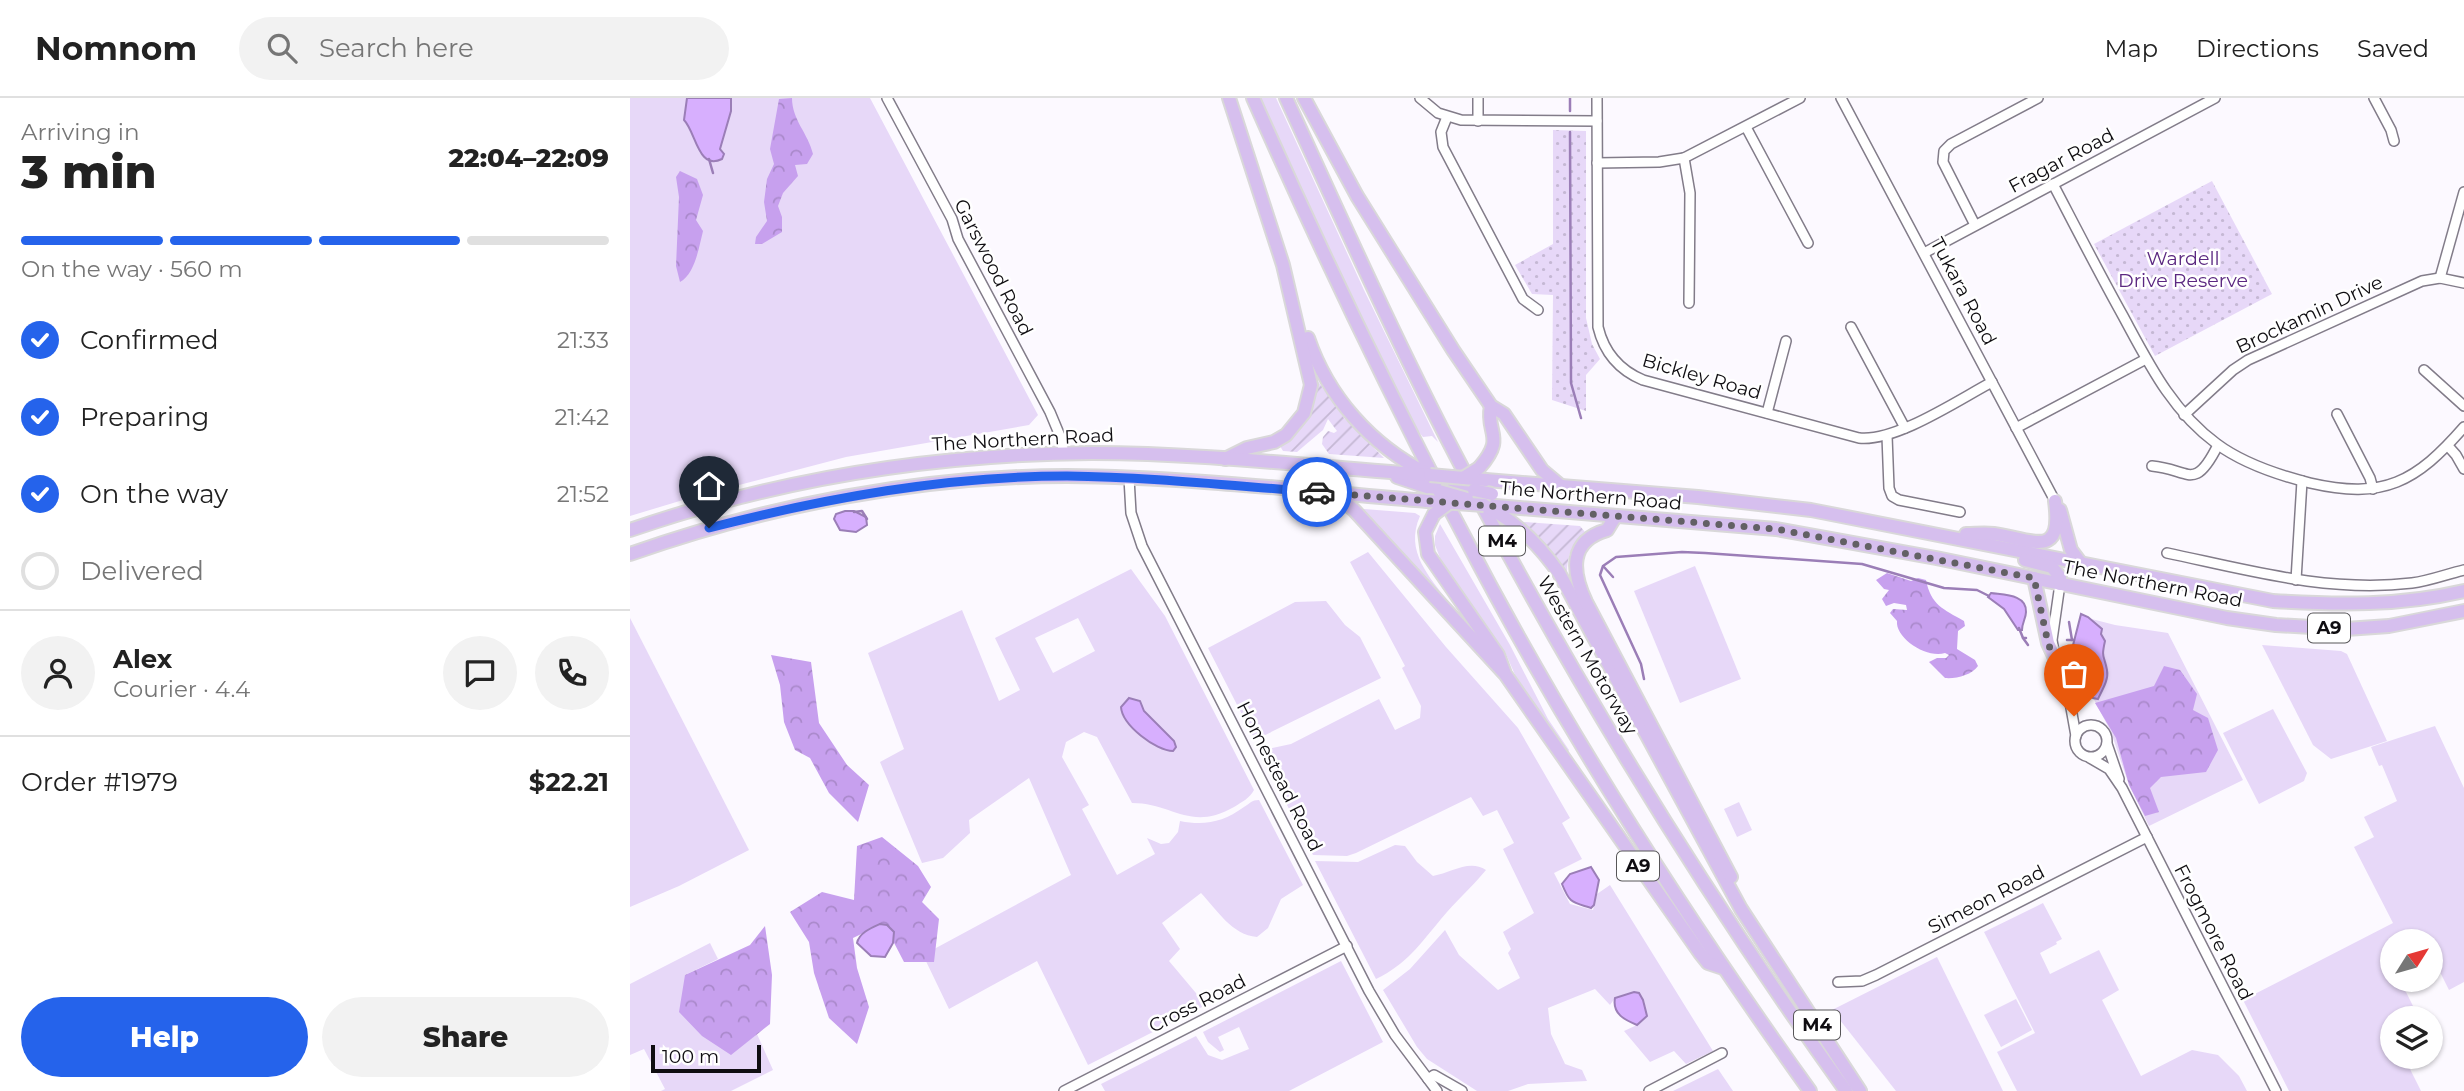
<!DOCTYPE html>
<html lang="en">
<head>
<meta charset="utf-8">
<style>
	body { margin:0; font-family:Montserrat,sans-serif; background:#f2f2f2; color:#222; height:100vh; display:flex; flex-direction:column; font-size:26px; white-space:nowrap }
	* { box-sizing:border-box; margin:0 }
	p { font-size:23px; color:#767676 }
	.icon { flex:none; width:38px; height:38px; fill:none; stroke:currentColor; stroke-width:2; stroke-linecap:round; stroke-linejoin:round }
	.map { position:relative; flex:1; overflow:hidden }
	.side { display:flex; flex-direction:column; background:#fff; width:630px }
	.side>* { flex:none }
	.needle { width:46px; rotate:53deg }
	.tools { position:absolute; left:1750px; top:831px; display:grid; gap:14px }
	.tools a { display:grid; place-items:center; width:63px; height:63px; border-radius:50%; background:#fff; box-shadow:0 2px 5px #0004; font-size:35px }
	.scale { position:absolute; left:21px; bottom:18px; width:110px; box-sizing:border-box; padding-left:7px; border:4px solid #0f0d11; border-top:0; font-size:19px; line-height:24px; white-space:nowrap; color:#0f0d11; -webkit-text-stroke:5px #fff; paint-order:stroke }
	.pin { position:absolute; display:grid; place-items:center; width:60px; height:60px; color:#fff; margin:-72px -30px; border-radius:50% 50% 50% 0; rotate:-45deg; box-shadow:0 0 7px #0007 }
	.pin .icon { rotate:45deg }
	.courier { position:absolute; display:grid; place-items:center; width:70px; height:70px; margin:-35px; border:5px solid #2563eb; border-radius:50%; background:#fff; color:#222; box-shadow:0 2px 9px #0007 }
	.headline em { font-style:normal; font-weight:800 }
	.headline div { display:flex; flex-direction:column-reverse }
	.headline { display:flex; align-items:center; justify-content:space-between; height:119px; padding:0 21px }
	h1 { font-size:46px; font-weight:800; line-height:52px }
	.bar { display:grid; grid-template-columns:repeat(4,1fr); gap:10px 7px; align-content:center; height:84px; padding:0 21px }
	.bar i { height:9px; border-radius:5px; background:#e0e0e0 }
	.bar .active { background:#2563eb }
	.bar p { grid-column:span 4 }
	.line { display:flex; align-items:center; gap:18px; padding:0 21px; border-top:2px solid #e0e0e0 }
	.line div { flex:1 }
	.round { display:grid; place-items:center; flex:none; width:74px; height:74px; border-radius:37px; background:#f2f2f2 }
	ol { padding:0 21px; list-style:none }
	li { display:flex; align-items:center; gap:21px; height:77px }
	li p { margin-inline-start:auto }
	li .icon { padding:7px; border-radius:50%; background:#2563eb; color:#fff; stroke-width:4 }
	li:last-child { color:#767676 }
	li i { width:38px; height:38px; border:4px solid #e0e0e0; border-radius:50% }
	.action { display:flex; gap:14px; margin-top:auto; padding:14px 21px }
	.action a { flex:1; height:80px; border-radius:42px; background:#2563eb; color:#fff; font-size:28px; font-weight:800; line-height:80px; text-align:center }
	.action a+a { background:#f2f2f2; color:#222 }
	header { display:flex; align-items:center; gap:42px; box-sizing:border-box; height:98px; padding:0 35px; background:#fff; border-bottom:2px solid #e0e0e0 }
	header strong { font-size:33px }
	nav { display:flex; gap:38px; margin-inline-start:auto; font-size:24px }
	.search { width:490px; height:63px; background:#f2f2f2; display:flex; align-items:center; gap:18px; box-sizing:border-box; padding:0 24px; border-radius:38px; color:#767676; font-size:26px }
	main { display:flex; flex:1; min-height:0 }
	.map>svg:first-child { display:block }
	.grass { fill:#e7d8f8; fill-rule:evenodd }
	.forest { fill:url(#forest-crowns) }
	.park { fill:url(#park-dots) }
	.garden { fill:url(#garden-furrows) }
	.water { fill:#d7affe; stroke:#9b7eb7; stroke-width:2 }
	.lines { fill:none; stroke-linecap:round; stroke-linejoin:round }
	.stream { stroke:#9b7eb7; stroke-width:2.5 }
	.minor-casing { stroke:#827c89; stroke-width:12 }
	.highway-casing { stroke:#d9d8d9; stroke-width:16 }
	.minor { stroke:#fff; stroke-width:9 }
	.highway { stroke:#d6bfee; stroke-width:12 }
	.highway-bridge-casing { stroke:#d9d8d9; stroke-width:16; stroke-linecap:butt }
	.highway-bridge { stroke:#d6bfee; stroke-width:12 }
	.done { stroke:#626064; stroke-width:7; stroke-dasharray:0 12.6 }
	.route { stroke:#2563eb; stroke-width:9 }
	.labels { text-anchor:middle; stroke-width:5; stroke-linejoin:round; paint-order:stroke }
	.shield { fill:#fff; stroke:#575658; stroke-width:2 }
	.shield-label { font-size:18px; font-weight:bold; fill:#0f0d11 }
	.street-label { font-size:19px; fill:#0f0d11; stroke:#fff }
	.park-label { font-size:19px; fill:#5b2881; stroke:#fff }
</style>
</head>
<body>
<header>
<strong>Nomnom</strong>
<div class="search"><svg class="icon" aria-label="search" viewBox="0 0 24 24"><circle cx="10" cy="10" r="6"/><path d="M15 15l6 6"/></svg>Search here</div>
<nav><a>Map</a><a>Directions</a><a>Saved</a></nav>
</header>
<main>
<section class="side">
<div class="headline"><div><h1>3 min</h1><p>Arriving in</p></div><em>22:04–22:09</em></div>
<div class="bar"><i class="active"></i><i class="active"></i><i class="active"></i><i></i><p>On the way · 560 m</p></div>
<ol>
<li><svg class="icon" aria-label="check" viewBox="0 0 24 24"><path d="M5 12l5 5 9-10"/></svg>Confirmed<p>21:33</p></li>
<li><svg class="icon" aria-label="check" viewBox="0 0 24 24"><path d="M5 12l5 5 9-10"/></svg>Preparing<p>21:42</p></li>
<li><svg class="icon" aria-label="check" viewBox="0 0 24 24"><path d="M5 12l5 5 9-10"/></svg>On the way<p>21:52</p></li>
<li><i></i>Delivered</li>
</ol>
<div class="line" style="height:126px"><a class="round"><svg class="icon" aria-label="person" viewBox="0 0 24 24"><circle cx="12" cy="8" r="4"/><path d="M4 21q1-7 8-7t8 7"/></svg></a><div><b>Alex</b><p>Courier · 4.4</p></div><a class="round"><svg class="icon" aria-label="chat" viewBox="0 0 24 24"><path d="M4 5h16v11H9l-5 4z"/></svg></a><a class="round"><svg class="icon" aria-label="phone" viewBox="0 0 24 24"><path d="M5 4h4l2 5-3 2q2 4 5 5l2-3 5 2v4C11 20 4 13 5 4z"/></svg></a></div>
<div class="line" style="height:91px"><div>Order #1979</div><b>$22.21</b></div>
<div class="action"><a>Help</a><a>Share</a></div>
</section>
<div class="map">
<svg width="1834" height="993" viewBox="0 0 1834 993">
	<defs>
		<pattern id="forest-crowns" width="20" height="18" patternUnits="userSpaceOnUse" patternTransform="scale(1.75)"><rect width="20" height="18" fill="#c7a0ee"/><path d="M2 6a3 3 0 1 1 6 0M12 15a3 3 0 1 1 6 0" fill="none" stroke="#aa89cb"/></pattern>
		<pattern id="park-dots" width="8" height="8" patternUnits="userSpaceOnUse" patternTransform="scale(1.75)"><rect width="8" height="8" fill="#e7d8f8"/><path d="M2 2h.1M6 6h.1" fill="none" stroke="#c5b8d4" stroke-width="1.8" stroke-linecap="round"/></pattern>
		<pattern id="garden-furrows" width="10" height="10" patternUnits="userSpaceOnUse" patternTransform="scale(1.75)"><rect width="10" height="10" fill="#e7d8f8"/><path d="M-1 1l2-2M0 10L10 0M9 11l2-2" fill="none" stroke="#c5b8d4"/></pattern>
	</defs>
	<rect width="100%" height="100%" fill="#fcf9ff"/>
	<g class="grass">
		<polygon points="0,0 240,0 408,317 399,327 216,359 63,399 0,418"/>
		<polygon points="629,0 646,0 734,192 808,344 802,338 793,339 779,322 720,200"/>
		<path d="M 734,411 L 785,415 L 790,418 C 774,454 800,479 820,506 L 732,412 Z"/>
		<polygon points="810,426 880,547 918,621 939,652 937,655 889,586 875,554 814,470 805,447 805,438"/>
		<polygon points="738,454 816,549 888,630 940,720 932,725 952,761 924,775 940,806 963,812 967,796 980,787 1083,953 1056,966 1044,953 1020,964 994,933 1007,927 1017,918 1014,902 985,900 980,907 965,891 918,910 921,936 935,966 952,972 957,983 898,986 878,993 847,993 797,961 787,949 753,892 780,871 815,832 829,857 868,892 890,880 878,855 881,851 873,834 904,815 873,751 884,745 867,712 853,718 841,699 726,755 717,758 683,757 629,653 661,646 749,601 765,632 790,620 791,608 772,570 775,568 720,464"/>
		<polygon points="1065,468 1111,581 1050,605 1004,493"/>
		<path d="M 501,471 L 535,518 L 624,692 C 620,700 612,704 604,709 C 560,734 543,705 502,705 L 467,639 L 454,634 L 436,644 L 432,659 L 459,707 L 452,711 L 487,777 L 525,756 L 517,740 L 531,746 L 539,745 L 548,734 L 550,723 C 575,728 593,724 614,709 C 621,705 621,702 629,702 L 673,787 L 651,801 L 638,830 L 627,839 C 602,837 587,812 571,795 L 532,825 L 550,851 L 539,863 L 576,907 L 458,967 L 407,863 L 319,911 L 293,857 L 441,777 L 399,680 L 339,722 L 340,735 L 313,760 L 292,765 L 250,664 L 274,651 L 238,555 L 332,512 L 369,603 L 390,592 L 365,540 ZM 448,520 L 465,553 L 423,575 L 405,540 Z"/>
		<polygon points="696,503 715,527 730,539 751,580 625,642 578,550 665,504"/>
		<polygon points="1450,518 1485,527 1538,535 1613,682 1519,728 1499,687 1481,634 1441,558"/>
		<polygon points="0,520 119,752 49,788 0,809"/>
		<polygon points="1632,547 1711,553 1717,556 1757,643 1701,661 1683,647"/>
		<polygon points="1643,611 1677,675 1674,683 1629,706 1593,635"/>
		<polygon points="1805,628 1834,690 1834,884 1819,892 1801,856 1801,844 1762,844 1762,882 1770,882 1784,910 1756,924 1762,937 1762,959 1774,959 1791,993 1659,993 1613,902 1763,825 1724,749 1744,739 1734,719 1767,703 1752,667 1749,668 1741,649"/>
		<polygon points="1109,704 1122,732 1107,739 1094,711"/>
		<path d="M 765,747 L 775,748 L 787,764 L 803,778 C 821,775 839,761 856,772 C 842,789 825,804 811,821 C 790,846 777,866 746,881 L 685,763 L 728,764 Z"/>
		<polygon points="1413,805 1432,841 1426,844 1427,846 1410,855 1420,876 1469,852 1489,892 1472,902 1511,978 1562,952 1588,957 1609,978 1617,993 1387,993 1367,954 1405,935 1354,834"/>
		<polygon points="80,845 88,861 55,877 101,956 127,936 143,972 101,993 31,993 35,991 14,951 0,957 0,886"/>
		<polygon points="1307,859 1373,993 1266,993 1202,912"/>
		<polygon points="711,863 753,944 659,993 475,993 471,986 566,938 578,957 592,962 619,951 609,929 588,939 594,952 590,954 578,944 573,934"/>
		<polygon points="1386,901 1402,932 1371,949 1354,917"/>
		<polygon points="1088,971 1103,993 1043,993"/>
	</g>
	<g class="forest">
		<path d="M 162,0 C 162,22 178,35 183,56 L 177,66 L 165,67 L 168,78 L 153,95 L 148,108 L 152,119 L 152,134 L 132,146 L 125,146 L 126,139 L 137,123 L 134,104 L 137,81 L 144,66 L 140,51 L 149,1 Z"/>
		<path d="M 50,73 L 67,81 L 73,97 L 66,122 L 73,133 C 69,149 65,176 50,184 L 46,168 L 49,99 L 46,79 Z"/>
		<path d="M 1257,475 L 1281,483 L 1288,480 L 1296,482 C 1301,507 1313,511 1334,523 L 1335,528 L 1328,533 L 1327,551 L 1345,562 L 1348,568 C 1342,577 1326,581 1315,580 L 1299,564 L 1307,560 L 1316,560 L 1319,557 L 1315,555 C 1297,561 1265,540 1267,523 L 1260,515 L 1263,511 L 1277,512 L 1276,507 L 1264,505 L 1256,508 L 1252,501 L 1259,492 L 1254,491 L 1246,482 Z"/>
		<polygon points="141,557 181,564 189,625 217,667 239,687 228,724 199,695 180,660 165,652 154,624 150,587"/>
		<polygon points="1534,568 1550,572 1567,596 1563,612 1578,620 1588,652 1576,674 1531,679 1520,690 1529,714 1515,718 1499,687 1486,640 1465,605 1524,588"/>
		<polygon points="252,739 288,768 301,789 292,804 309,821 304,864 274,864 261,839 250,827 223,840 227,870 239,909 227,946 199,920 184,875 179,844 160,814 192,794 224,802 227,748"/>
		<polygon points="135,828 142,877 140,926 101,957 72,938 49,914 55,877 120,847"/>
	</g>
	<g class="park">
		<polygon points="923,32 956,33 956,220 962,246 970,261 956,277 956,313 922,302 923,197 902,196 885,167 923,146"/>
		<polygon points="1582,83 1642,196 1525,258 1464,146"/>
	</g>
	<g class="garden">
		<path d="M 685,279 L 714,320 L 754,360 L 699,356 L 692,346 L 693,339 L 698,333 L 704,335 L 707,333 L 698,321 L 693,332 L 667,354 L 653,353 L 650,348 C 676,332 687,309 685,279 Z"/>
		<path d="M 895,424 L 950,428 L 955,434 C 942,445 937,458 937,475 L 934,476 L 918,450 L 893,425 Z"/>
	</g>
	<g class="water">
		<path d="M 57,0 L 101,0 L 101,13 L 90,51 L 94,56 L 92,61 C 68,73 66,34 54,22 Z"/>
		<polygon points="215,413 224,413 236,419 237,427 226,434 210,432 204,421 206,416"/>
		<path d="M 1361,495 C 1373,497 1397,496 1396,514 C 1396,520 1392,525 1392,532 L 1388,532 L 1374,511 L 1358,499 Z"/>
		<path d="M 1451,516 L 1458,519 L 1472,531 L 1471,536 L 1475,543 C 1471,561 1474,556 1477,572 C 1479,582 1472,592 1468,601 L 1463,600 L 1455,589 L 1441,555 Z"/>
		<path d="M 499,600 L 510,603 L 514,613 L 544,643 L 546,649 L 543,653 C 526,653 492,627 491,609 Z"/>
		<path d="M 961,769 L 969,782 L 964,807 L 961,810 C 942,804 940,806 932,786 L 940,776 Z"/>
		<path d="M 250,826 L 257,827 L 264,834 L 263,845 L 255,859 L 241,858 L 227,845 C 229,835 241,830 250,826 Z"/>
		<path d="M 1004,894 L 1009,895 L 1013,902 L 1017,918 L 1007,927 C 995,922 982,916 985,900 Z"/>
	</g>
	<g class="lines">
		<g class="stream">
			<polyline points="940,13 940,0"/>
			<polyline points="940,34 941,285 951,320"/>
			<polyline points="79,61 83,75"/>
			<polyline points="224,414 232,413 237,421"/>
			<polyline points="974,469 983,479"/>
			<polyline points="1439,524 1442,542"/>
			<polyline points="1389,530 1393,540 1396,540"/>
			<polyline points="1393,540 1398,547"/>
			<polyline points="1437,542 1444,542"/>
			<polyline points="1014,581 1011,566 970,477 973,468 986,459 1052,454 1075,455 1232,466 1314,490 1347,492 1359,498"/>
		</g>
		<defs>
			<g id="minor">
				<polyline points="257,0 322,121 328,141 420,314 430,338 434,356"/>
				<polyline points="790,0 808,15 831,22 967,23"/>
				<polyline points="848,0 848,23"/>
				<path d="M 967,0 L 968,229 C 974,254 989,272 1013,282 L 1229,340 C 1266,344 1328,302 1362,284"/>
				<polyline points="1211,0 1425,403"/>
				<polyline points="1744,0 1761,32 1764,43"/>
				<polyline points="817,19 811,34 813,49 893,201 908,212"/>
				<polyline points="1116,29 1178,145"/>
				<polyline points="1054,60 1060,95 1059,205"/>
				<polyline points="967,65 1029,64 1054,60 1170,0"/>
				<path d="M 1423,86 C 1446,130 1469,175 1493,218 C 1519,266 1542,313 1587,346 C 1614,366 1648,377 1680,385 C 1754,402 1786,384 1834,329"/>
				<polyline points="1345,127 1313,64 1314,53 1321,46 1408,0"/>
				<polyline points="1294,155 1585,0"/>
				<polyline points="1810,180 1834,94"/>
				<polyline points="1221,229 1275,330"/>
				<polyline points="1794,272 1834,308"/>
				<polyline points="1137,315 1156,243"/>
				<polyline points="1707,316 1740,380 1743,391"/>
				<polyline points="1554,317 1603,272 1618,262 1792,183 1810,180 1834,185"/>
				<polyline points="1386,330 1516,261"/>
				<polyline points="1257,338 1259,390 1262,398 1269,402 1330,414"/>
				<polyline points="1818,348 1826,357 1834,371"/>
				<path d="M 1522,368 C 1559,371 1564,395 1588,347"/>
				<polyline points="499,380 501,415 512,448 739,893 765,937 807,993"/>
				<path d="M 1537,455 C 1618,472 1698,495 1782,485 C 1799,483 1817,476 1834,472"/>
				<polyline points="1666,482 1672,383"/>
				<polyline points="1430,486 1422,542 1425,560 1439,599 1446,638"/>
				<circle cx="1461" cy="643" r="16"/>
				<polyline points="1477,646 1489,681"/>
				<polyline points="1460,660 1479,671 1492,690 1646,993"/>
				<polyline points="1208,884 1232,883 1246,877 1517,739"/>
				<polyline points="798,981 804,977 832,993"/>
				<polyline points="434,993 717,848"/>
				<polyline points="1019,993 1092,955"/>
			</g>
			<g id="highway">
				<path d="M 623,0 C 688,147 757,292 832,434 C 933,629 1052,814 1180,993"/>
				<path d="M 656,0 C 711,120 765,241 826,358 C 941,579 1071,791 1216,993"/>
				<polyline points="674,0 727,98 823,252 861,308 874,316 912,372 931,388"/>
				<path d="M 678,240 C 698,299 741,347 796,375"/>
				<polyline points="595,361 617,350 644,344 656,337 674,315 681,287 653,167 599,0"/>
				<path d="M 849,370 C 877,338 855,336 861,308"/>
				<polyline points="767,379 809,393"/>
				<path d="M 856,382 L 1068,399 L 1181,412 L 1643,503 C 1708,507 1770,508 1834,493"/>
				<polyline points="824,386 844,392"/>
				<polyline points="703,395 724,412 875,576 1070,855 1078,865 1093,870"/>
				<polyline points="854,407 1146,431 1306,460 1597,520 1646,527 1716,531 1759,528 1834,513"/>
				<path d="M 857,409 C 887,424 910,448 929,475 L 1111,811 L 1230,993"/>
				<polyline points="1430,412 1441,452 1450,464"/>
				<polyline points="804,416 795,434 798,456 868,557 874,573"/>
				<path d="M 985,419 L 977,432 C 938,443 942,474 956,504 L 1101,779"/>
				<path d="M 0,432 C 148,381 305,356 462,355 C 575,355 687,369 800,377"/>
				<path d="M 1336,436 C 1345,436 1355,435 1364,436 C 1402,441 1433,463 1425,403"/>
				<path d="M 0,456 C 139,407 290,378 437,378 C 557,379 677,393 797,403"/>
				<polyline points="1395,462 1422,469 1430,479 1430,486"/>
				<polyline points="1404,480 1418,545 1425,560"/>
			</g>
		</defs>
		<use href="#minor" class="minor-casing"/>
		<use href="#highway" class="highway-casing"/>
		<use href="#minor" class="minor"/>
		<use href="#highway" class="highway"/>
		<defs>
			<g id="highway-bridge">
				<polyline points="800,377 856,382"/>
				<polyline points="833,380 849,370"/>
				<polyline points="844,392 862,396"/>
				<polyline points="809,393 837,401"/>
				<polyline points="797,403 854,407"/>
				<polyline points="804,416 819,405"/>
			</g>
		</defs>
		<use href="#highway-bridge" class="highway-bridge-casing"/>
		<use href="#highway-bridge" class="highway-bridge"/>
	</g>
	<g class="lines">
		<polyline class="done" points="687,394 1146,431 1404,480 1418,545 1439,598 1444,618"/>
		<path class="route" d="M 79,430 C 196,400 316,378 437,378 C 521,379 604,388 687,394"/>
	</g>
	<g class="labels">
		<g class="shield">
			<rect x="849" y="428.5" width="46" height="29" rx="5"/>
			<rect x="1678" y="515.5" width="42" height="29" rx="5"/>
			<rect x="987" y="753.5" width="42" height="29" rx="5"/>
			<rect x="1164" y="912.5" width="46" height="29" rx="5"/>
		</g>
		<g class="shield-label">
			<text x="872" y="449">M4</text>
			<text x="1699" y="536">A9</text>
			<text x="1008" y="774">A9</text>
			<text x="1187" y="933">M4</text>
		</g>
		<g class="street-label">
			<text transform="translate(1431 62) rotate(-28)" y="7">Fragar Road</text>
			<text transform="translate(364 169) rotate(63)" y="7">Garswood Road</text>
			<text transform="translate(1334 193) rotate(62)" y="7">Tukara Road</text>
			<text transform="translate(1679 216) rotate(-25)" y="7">Brockamin Drive</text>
			<text transform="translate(1072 278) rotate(16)" y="7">Bickley Road</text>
			<text transform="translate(393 341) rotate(-3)" y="7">The Northern Road</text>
			<text transform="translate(961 397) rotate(5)" y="7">The Northern Road</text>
			<text transform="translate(1523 485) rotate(11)" y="7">The Northern Road</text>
			<text transform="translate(958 557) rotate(60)" y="7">Western Motorway</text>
			<text transform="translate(650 678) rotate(63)" y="7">Homestead Road</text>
			<text transform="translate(1356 801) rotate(-27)" y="7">Simeon Road</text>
			<text transform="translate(1584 834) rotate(63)" y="7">Frogmore Road</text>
			<text transform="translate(567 905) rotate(-27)" y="7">Cross Road</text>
		</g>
		<g class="park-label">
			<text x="1553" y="167">Wardell<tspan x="1553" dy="22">Drive Reserve</tspan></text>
		</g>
	</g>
</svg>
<div class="tools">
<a><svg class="needle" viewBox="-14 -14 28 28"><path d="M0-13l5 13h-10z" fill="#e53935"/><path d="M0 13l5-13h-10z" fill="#767676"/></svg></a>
<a><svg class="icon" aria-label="layers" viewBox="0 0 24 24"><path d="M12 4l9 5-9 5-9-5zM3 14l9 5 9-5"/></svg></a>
</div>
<div class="scale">100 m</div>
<div class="pin" style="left:1444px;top:618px;background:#ea580c"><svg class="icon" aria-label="bag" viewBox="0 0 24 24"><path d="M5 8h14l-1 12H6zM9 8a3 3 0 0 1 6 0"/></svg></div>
<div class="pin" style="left:79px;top:430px;background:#1f2937"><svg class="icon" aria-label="home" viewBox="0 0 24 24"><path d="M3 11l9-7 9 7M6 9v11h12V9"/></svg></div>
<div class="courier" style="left:687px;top:394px"><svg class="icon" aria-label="car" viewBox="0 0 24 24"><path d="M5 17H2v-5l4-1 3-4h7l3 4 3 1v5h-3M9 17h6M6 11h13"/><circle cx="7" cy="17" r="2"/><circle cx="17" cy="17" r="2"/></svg></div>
</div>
</main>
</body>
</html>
